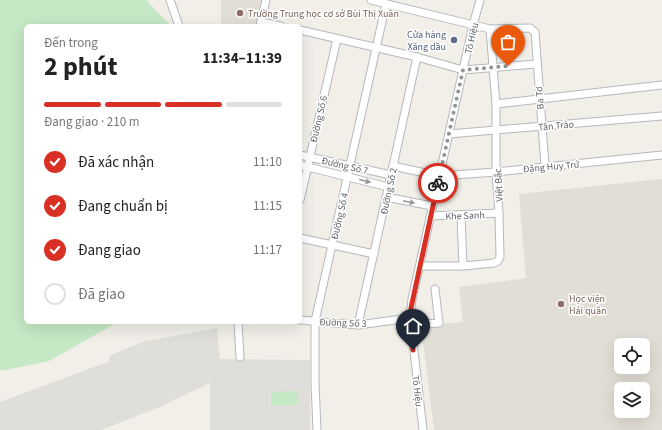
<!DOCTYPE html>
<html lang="vi">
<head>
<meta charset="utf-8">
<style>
	body { margin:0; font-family:"Source Sans 3",sans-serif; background:#f6f6f6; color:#222; height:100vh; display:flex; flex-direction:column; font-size:15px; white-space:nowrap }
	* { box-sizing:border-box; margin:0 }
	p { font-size:13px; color:#767676 }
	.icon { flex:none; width:22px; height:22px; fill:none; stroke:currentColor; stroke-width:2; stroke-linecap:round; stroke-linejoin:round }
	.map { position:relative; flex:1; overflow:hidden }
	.details { position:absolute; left:24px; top:24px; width:278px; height:300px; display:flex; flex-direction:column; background:#fff; border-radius:6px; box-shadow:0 4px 16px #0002 }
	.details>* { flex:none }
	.controls { position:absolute; left:614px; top:338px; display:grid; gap:8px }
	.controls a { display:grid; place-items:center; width:36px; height:36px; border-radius:6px; background:#fff; box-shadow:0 4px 16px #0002; font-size:20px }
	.pin { position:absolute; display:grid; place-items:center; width:34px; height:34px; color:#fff; margin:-41px -17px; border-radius:50% 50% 50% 0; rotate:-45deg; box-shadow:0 0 4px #0007 }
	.pin .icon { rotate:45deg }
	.courier { position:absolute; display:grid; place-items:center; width:40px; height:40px; margin:-20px; border:3px solid #d93025; border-radius:50%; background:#fff; color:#222; box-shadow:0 1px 5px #0007 }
	.summary em { font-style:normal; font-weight:700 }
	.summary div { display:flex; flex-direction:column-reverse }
	.summary { display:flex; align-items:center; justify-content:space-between; height:68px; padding:0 20px }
	h1 { font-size:26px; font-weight:700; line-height:30px }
	.bar { display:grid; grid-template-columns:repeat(4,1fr); gap:6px 4px; align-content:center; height:48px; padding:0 20px }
	.bar i { height:5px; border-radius:3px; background:#e0e0e0 }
	.bar .active { background:#d93025 }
	.bar p { grid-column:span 4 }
	ol { padding:0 20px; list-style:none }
	li { display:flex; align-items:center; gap:12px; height:44px }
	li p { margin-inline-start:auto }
	li .icon { padding:4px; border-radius:50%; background:#d93025; color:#fff; stroke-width:4 }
	li:last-child { color:#767676 }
	li i { width:22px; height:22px; border:2px solid #e0e0e0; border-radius:50% }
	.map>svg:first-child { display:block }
	.industrial { fill:#e0deda }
	.education { fill:#e1ded6; fill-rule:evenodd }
	.green { fill:#c5e8c5 }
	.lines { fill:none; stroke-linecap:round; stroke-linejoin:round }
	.minor-casing { stroke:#b5b8bc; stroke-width:9 }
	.minor { stroke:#fff; stroke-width:7 }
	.oneway { fill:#979a9d }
	.done { stroke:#929495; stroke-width:4; stroke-dasharray:0 7.2 }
	.route { stroke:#d93025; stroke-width:5 }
	.education-dot { fill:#8d6e63; stroke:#fff; stroke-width:1.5 }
	.service-dot { fill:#5c6f8a; stroke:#fff; stroke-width:1.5 }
	.labels { text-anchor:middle; stroke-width:3; stroke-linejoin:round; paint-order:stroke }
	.education-label { font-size:10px; fill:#785e54; stroke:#fff; text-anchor:start }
	.service-label { font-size:10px; fill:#4e5e75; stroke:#fff; text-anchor:end }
	.street-label { font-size:10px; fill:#5f6368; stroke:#fff }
</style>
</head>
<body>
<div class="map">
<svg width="662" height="430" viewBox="0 0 662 430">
	<rect width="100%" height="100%" fill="#f1efe8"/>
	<polygon class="industrial" points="217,328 220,359 310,360 310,430 210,430 210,383 162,406 101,430 0,430 0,402 110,361 109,356 142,342"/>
	<g class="education">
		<polygon points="221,0 264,0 257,26 221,26"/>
		<path d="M 662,179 L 662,430 L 434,430 L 421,326 L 463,322 L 459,287 L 526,278 L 519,194 ZM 621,345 L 643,345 L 643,367 L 621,367 ZM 621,389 L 643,389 L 643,411 L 621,411 Z"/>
	</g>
	<g class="green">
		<polygon points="0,0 146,0 171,26 26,26 26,322 118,322 49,361 6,370 0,370"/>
		<polygon points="298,391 298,405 271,406 271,392"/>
	</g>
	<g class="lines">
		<defs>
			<g id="minor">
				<polyline points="170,0 179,26"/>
				<polyline points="371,0 490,29 530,28 535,32 545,166"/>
				<polyline points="261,22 281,26"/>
				<polyline points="260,26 266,0"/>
				<polyline points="300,30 417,57 463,70 537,64"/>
				<polyline points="496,104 662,85"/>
				<polyline points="449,134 662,116"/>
				<polyline points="300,155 391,175"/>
				<polyline points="300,165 388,187"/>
				<polyline points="393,166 439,176 496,172 662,155"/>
				<polyline points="386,197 432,206"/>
				<polyline points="300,200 337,39"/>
				<polyline points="461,215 463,266"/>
				<polyline points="430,216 499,213"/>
				<polyline points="300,238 374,254"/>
				<polyline points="420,266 463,266 494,263 498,261 500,257 499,213 496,172 496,104 490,29"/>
				<polyline points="300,320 358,325 410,318"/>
				<polyline points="238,322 240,357"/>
				<polyline points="358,325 417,57"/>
				<polyline points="411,325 439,323 435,289"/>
				<polyline points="317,430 315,383 315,321 386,4"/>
				<polyline points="423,430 411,325 410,318 412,299 473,25 480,0"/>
			</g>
		</defs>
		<use href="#minor" class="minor-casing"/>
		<use href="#minor" class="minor"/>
	</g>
	<defs><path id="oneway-solid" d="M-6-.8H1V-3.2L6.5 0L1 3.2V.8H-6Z"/></defs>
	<g class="oneway">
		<use href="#oneway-solid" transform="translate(365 181) rotate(14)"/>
		<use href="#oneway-solid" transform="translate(409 202) rotate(12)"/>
	</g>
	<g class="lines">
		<polyline class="done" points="438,183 463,70 508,66"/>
		<polyline class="route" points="413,350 410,318 411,308 438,183"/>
	</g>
	<g class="education-dot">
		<circle cx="240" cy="13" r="4"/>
		<circle cx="561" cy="304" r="4"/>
	</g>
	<circle class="service-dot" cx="454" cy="40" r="4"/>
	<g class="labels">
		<g class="education-label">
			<text x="248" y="17">Trường Trung học cơ sở Bùi Thị Xuân</text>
			<text x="569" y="302">Học viện<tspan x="569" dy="12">Hải quân</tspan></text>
		</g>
		<g class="service-label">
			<text x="446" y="38">Cửa hàng<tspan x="446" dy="12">Xăng dầu</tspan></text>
		</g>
		<g class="street-label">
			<text transform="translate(471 38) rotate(-77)" y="4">Tô Hiệu</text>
			<text transform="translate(539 98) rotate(-94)" y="4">Ba Tơ</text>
			<text transform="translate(318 119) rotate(-77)" y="4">Đường Số 6</text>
			<text transform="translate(556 125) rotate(-5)" y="4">Tân Trào</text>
			<text transform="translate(345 165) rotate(13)" y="4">Đường Số 7</text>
			<text transform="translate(551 166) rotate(-5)" y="4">Đặng Huy Trứ</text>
			<text transform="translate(498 185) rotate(-93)" y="4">Việt Bắc</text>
			<text transform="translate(388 191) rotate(-78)" y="4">Đường Số 2</text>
			<text transform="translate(465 215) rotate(-2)" y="4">Khe Sanh</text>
			<text transform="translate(339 216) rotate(-77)" y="4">Đường Số 4</text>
			<text transform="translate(343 322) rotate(2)" y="4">Đường Số 3</text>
			<text transform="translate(418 391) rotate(83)" y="4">Tô Hiệu</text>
		</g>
	</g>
</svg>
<div class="controls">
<a><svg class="icon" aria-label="locate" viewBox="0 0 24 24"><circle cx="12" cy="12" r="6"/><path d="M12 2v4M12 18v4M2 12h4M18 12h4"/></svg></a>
<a><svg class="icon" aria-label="layers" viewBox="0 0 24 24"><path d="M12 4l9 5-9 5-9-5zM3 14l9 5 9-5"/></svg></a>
</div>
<div class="pin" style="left:508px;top:66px;background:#ea580c"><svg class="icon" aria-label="bag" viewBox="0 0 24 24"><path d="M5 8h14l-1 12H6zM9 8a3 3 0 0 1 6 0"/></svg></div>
<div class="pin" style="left:413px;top:350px;background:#1f2937"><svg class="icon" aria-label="home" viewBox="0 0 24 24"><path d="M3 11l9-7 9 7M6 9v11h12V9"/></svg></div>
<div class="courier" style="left:438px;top:183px"><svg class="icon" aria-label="bike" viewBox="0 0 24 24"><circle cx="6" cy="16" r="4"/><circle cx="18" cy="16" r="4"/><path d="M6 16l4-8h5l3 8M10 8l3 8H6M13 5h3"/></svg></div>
<section class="details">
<div class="summary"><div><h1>2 phút</h1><p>Đến trong</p></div><em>11:34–11:39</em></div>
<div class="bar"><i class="active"></i><i class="active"></i><i class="active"></i><i></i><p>Đang giao · 210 m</p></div>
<ol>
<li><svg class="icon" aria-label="check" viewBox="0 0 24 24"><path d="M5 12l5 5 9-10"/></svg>Đã xác nhận<p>11:10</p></li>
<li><svg class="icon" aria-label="check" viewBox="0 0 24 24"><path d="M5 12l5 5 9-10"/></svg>Đang chuẩn bị<p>11:15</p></li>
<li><svg class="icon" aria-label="check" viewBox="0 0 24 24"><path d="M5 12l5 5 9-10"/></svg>Đang giao<p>11:17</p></li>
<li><i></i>Đã giao</li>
</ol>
</section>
</div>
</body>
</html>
